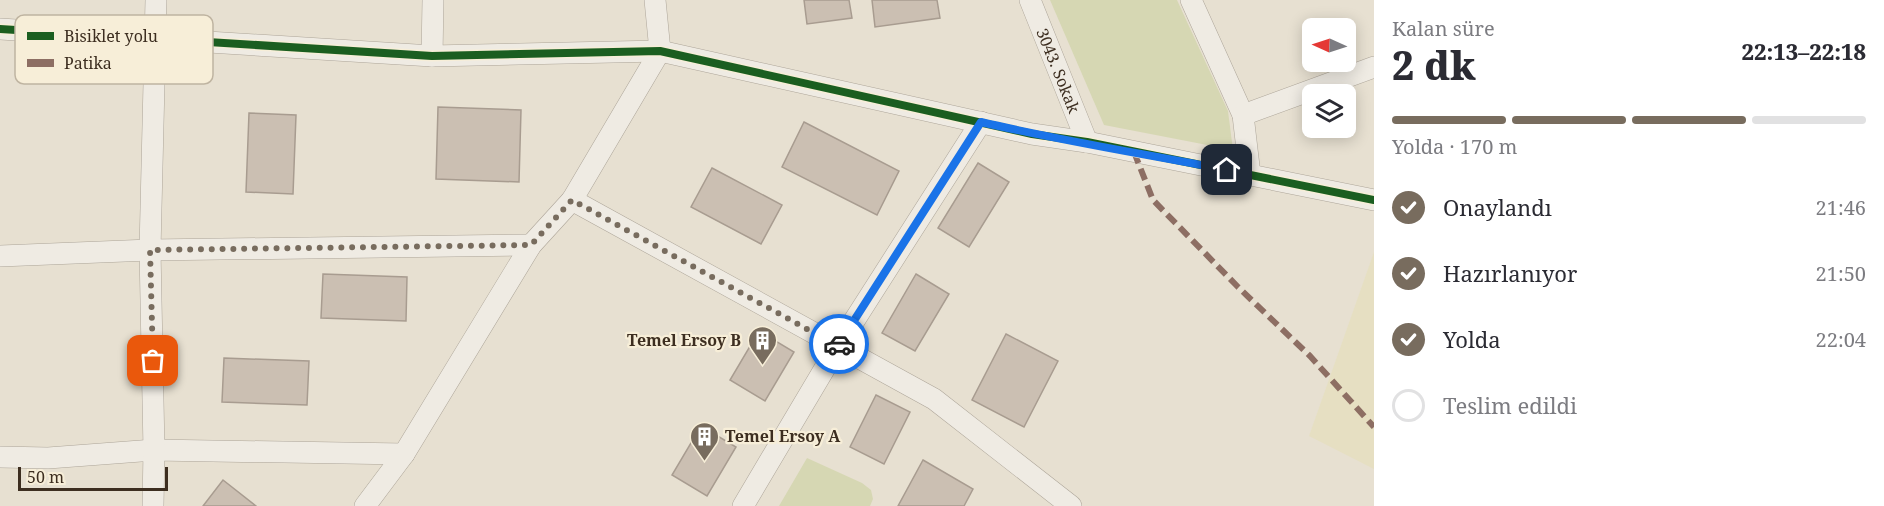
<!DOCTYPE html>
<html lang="tr">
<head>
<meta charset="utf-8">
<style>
	body { margin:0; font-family:"Noto Serif",serif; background:#f7f7f7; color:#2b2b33; height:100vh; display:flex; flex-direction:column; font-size:22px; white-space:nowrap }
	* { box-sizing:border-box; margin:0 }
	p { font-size:20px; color:#7c7c81 }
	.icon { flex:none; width:33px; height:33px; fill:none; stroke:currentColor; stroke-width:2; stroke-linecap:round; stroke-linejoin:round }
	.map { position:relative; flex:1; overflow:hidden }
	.panel { display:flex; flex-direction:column; background:#fff; width:510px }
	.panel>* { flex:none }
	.needle { width:39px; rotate:273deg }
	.tools { position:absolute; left:1302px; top:18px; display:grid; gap:12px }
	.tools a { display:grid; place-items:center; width:54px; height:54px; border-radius:9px; background:#fff; box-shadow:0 3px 15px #0003; font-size:30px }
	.scale { position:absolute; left:18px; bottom:15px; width:150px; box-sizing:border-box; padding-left:6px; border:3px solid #3d2e20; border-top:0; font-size:16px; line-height:21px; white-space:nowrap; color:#3d2e20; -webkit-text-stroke:4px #f7eed8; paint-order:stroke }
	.pin { position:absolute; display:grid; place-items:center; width:51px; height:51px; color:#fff; margin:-26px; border-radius:12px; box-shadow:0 3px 9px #0006 }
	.courier { position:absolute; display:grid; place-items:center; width:60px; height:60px; margin:-30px; border:4px solid #1a73e8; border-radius:50%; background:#fff; color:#222; box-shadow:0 2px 8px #0007 }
	.head em { font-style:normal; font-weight:800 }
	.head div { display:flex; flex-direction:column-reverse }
	.head { display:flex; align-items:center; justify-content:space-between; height:102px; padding:0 18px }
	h1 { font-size:39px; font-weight:800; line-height:45px }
	.bar { display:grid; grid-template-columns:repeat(4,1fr); gap:9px 6px; align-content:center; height:72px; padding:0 18px }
	.bar i { height:8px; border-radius:4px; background:#e1e1e2 }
	.bar .selected { background:#786c5e }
	.bar p { grid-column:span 4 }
	ol { padding:0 18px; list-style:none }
	li { display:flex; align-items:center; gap:18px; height:66px }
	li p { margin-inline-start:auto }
	li .icon { padding:6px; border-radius:50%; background:#786c5e; color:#fff; stroke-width:4 }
	li:last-child { color:#7c7c81 }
	li i { width:33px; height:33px; border:3px solid #e1e1e2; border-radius:50% }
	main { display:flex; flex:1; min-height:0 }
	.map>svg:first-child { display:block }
	.farmland { fill:#e6dfc2 }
	.green { fill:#d6d7b3 }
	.building { fill:#cbbfb2; stroke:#a89c90; stroke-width:1.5 }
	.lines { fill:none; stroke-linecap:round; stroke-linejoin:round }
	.street-casing { stroke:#ada599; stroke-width:22 }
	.street { stroke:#efebe3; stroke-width:21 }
	.quiet { stroke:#8d6e63; stroke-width:6; stroke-dasharray:12 6; stroke-linecap:butt }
	.cycleway-casing { stroke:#f7eed8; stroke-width:11 }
	.cycleway { stroke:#1b5e20; stroke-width:8 }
	.done { stroke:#786c5e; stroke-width:6; stroke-dasharray:0 10.8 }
	.route { stroke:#1a73e8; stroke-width:8 }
	.labels { text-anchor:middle; stroke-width:4.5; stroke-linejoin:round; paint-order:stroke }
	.street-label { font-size:16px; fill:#3d2e20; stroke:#f7eed8 }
	.poi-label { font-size:16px; font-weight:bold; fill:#3d2e20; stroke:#f7eed8; text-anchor:end }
	.key { fill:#f7eed8; stroke:#bfb4a1; stroke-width:1.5 }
	.key-label { font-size:16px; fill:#3d2e20 }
</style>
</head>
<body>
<main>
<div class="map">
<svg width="1374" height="506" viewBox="0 0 1374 506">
	<rect width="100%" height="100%" fill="#e7e0d1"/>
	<polygon class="farmland" points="1374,252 1374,469 1309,436"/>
	<g class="green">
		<polygon points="1050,0 1177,0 1228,111 1233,150 1104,125"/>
		<polygon points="807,458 862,483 871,490 873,499 870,506 779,506"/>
	</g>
	<g class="building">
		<polygon points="804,0 849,0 852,18 807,24"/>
		<polygon points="872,0 937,0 940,18 875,27"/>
		<polygon points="438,107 521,110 519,182 436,179"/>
		<polygon points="249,113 296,115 293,194 246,192"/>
		<polygon points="804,122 899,171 877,215 782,167"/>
		<polygon points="978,163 1009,182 969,247 938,228"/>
		<polygon points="712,168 782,205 761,244 691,207"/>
		<polygon points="323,274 407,277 406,321 321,318"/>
		<polygon points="916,274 949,294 915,351 882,333"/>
		<polygon points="759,331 794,352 765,401 730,380"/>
		<polygon points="1006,334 1058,361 1024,427 972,400"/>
		<polygon points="224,358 309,361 307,405 222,402"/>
		<polygon points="876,395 910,412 884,464 850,447"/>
		<polygon points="701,426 736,447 707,496 672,475"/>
		<polygon points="923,460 973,489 964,506 898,506"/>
		<polygon points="223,480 256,506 203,506"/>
	</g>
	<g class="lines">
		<defs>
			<g id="street">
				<path id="s1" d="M 1030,0 L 1087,142"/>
				<polyline points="1191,0 1243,115 1250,175"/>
				<polyline points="0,29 432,56 660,51 1032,134 1087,142 1374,200"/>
				<polyline points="432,56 433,0"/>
				<polyline points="1243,115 1374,67"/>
				<polyline points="572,200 660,51 655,0"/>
				<polyline points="0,256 150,250 531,245"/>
				<polyline points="0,457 48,458 154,450 404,454"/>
				<polyline points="153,506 154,450 150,250 156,0"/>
				<polyline points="365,506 404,454 531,245 572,200 934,399 1071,506"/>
				<polyline points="743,506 838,346 981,122"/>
			</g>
		</defs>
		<use href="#street" class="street-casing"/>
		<use href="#street" class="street"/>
		<polyline class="quiet" points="1134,152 1153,200 1238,287 1310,356 1374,427"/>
		<defs>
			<polyline id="cycleway" points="0,29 432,56 660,51 1032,134 1087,142 1374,200"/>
		</defs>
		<use href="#cycleway" class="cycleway-casing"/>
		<use href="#cycleway" class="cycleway"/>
	</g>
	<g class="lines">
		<polyline class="done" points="153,361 150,250 531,245 572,200 838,346 839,344"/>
		<path class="route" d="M 839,344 L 981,122 C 1062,141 1145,154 1227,170"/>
	</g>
	<defs>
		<symbol id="building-pin" viewBox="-11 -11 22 30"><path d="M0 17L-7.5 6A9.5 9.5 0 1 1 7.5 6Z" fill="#786c5e" stroke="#f7eed8"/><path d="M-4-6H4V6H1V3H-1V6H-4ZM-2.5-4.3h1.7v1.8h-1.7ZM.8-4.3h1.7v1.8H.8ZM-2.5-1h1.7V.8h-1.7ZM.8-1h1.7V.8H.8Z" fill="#fff"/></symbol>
	</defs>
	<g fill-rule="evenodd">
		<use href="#building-pin" x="746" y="324" width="33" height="45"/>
		<use href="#building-pin" x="688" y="420" width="33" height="45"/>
	</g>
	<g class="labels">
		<g class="street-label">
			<text dy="6" stroke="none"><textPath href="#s1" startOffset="76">3043. Sokak</textPath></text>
		</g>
		<g class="poi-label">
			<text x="741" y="346">Temel Ersoy B</text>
			<text x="725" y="442" text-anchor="start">Temel Ersoy A</text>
		</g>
	</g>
	<rect x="15" y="15" width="198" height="69" rx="9" class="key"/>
	<rect x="27" y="32" width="27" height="8" fill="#1b5e20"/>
	<rect x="27" y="59" width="27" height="8" fill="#8d6e63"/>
	<g class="key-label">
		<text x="64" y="42">Bisiklet yolu</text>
		<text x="64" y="69">Patika</text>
	</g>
</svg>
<div class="tools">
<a><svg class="needle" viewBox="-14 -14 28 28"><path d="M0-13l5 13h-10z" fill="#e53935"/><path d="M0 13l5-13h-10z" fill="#7c7c81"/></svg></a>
<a><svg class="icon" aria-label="layers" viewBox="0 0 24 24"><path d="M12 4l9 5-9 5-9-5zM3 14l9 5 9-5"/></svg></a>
</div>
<div class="scale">50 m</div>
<div class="pin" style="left:153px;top:361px;background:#ea580c"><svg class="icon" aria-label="bag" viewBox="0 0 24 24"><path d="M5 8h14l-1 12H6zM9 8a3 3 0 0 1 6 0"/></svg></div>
<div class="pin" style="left:1227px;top:170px;background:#1f2937"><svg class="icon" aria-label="home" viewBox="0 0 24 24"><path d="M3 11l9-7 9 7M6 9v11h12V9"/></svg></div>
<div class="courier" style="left:839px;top:344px"><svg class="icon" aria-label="car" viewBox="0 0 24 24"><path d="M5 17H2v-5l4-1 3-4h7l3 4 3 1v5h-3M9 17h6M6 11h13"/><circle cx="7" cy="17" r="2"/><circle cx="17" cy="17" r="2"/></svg></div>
</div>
<section class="panel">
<div class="head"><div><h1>2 dk</h1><p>Kalan süre</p></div><em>22:13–22:18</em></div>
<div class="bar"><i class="selected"></i><i class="selected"></i><i class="selected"></i><i></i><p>Yolda · 170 m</p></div>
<ol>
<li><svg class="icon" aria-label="check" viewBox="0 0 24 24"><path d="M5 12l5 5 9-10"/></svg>Onaylandı<p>21:46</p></li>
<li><svg class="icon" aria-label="check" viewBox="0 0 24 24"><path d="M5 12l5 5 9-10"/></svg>Hazırlanıyor<p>21:50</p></li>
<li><svg class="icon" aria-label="check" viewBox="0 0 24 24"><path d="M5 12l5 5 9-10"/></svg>Yolda<p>22:04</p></li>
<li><i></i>Teslim edildi</li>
</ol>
</section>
</main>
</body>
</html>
